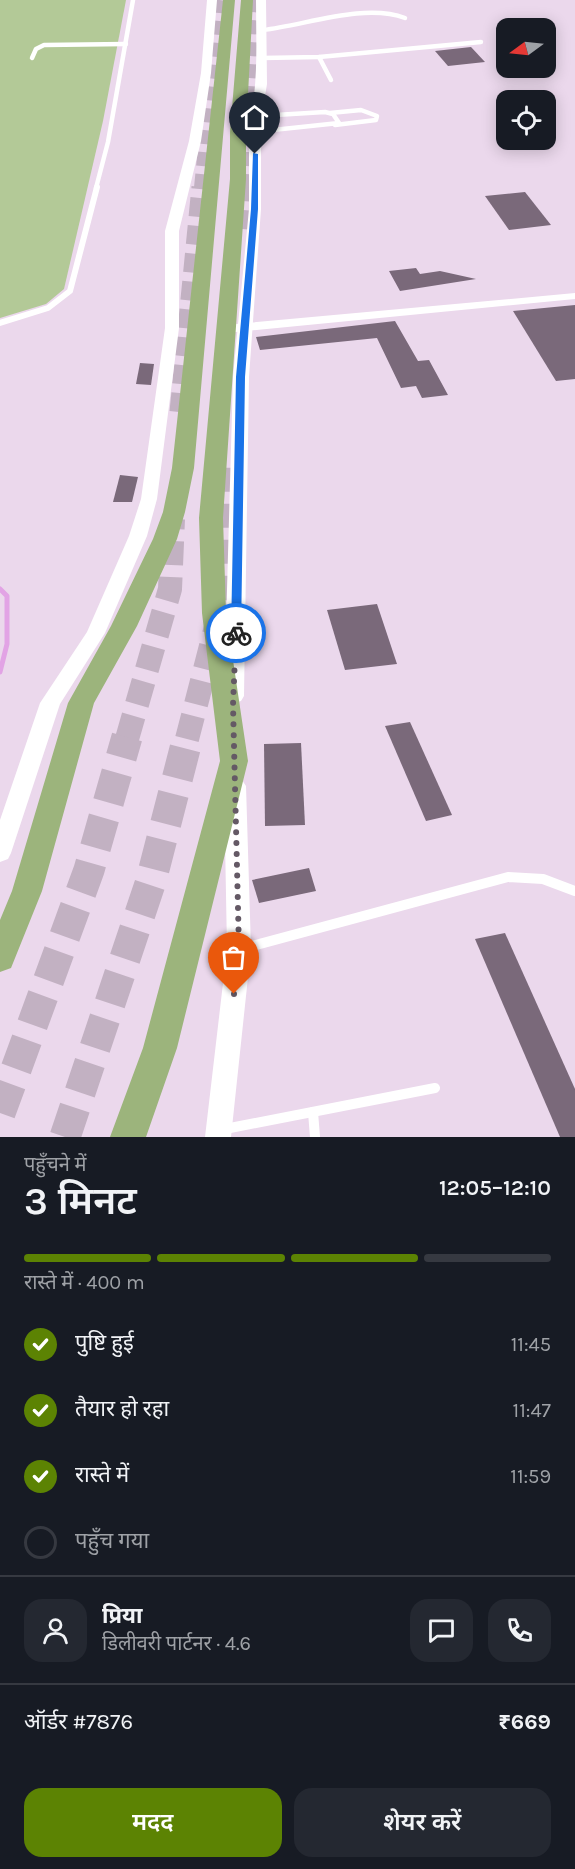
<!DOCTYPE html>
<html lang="hi">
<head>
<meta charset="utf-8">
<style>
	body { margin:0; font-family:Karla,"Noto Sans Devanagari",sans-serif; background:#242831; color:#f1f3f6; height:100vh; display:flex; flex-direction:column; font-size:22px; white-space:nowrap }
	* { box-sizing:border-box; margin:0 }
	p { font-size:20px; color:#9ea1a6 }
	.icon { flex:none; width:33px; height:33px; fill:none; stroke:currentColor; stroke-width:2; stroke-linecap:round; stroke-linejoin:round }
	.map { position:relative; height:1137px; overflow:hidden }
	.panel { display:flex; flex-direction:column; background:#171b24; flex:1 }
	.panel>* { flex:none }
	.needle { width:39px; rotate:255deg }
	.fabs { position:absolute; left:496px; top:18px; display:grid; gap:12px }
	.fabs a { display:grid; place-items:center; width:60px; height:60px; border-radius:12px; background:#171b24; box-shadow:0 3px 15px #0003; font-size:30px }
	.pin { position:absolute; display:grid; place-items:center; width:51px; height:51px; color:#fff; margin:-62px -26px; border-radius:50% 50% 50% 0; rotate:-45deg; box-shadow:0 0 6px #0007 }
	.pin .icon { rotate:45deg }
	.courier { position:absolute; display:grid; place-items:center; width:60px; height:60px; margin:-30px; border:4px solid #1a73e8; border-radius:50%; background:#fff; color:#222; box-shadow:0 2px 8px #0007 }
	.summary em { font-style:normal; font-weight:600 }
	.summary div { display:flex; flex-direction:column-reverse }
	.summary { display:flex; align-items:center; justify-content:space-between; height:102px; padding:0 24px }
	h1 { font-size:39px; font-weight:600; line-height:45px }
	.bar { display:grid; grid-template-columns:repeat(4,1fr); gap:9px 6px; align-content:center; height:72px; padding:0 24px }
	.bar i { height:8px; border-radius:4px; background:#363941 }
	.bar .current { background:#5c8303 }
	.bar p { grid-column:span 4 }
	.line { display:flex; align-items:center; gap:15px; padding:0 24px; border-top:2px solid #363941 }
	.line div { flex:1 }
	.round { display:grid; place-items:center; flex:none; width:63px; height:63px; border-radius:18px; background:#242831 }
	ol { padding:0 24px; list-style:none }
	li { display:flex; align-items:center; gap:18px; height:66px }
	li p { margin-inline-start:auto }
	li .icon { padding:6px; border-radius:50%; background:#5c8303; color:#fff; stroke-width:4 }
	li:last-child { color:#9ea1a6 }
	li i { width:33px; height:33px; border:3px solid #363941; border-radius:50% }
	.button { display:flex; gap:12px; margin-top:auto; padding:12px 24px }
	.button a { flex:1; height:69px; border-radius:18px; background:#5c8303; color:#fff; font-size:24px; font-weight:600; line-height:69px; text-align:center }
	.button a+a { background:#242831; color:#f1f3f6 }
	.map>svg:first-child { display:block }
	.green { fill:#b3c997 }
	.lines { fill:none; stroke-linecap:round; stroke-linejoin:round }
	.stream { stroke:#e2a3e5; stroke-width:5 }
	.building { fill:#7a697a }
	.trunk-tunnel-far3 { stroke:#c2b1c2; stroke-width:14; stroke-dasharray:14 8; stroke-linecap:butt }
	.trunk-tunnel-far2 { stroke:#c2b1c2; stroke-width:19; stroke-dasharray:19 9; stroke-linecap:butt }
	.trunk-tunnel-far1 { stroke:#c2b1c2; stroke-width:24; stroke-dasharray:24 12; stroke-linecap:butt }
	.trunk-tunnel { stroke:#c2b1c2; stroke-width:31; stroke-dasharray:31 16; stroke-linecap:butt }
	.service-far2 { stroke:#fff; stroke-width:4.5 }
	.service-far1 { stroke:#fff; stroke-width:6 }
	.service { stroke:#fff; stroke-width:10 }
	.minor { fill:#fff; fill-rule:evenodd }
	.tertiary { fill:#fff; fill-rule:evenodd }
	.trunk { fill:#9cb47c; fill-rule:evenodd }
	.route { fill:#1a73e8 }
	.done { stroke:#645965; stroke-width:6; stroke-dasharray:0 10.8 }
</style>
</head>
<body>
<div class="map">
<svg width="575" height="1137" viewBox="0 0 575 1137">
	<rect width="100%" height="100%" fill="#ebd8ec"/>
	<polygon class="green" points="0,0 126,0 103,121 64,289 46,304 0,318"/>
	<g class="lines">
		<polyline class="stream" points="0,589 7,596 7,644 0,672"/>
	</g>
	<g class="building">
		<polygon points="471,47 485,62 448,66 435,51"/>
		<polygon points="525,192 551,225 509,230 485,196"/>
		<polygon points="416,268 420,274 440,271 476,279 400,291 389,271"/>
		<polygon points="575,305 575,379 556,381 513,311"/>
		<polygon points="395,321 418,361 429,360 448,395 422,398 416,386 401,388 377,338 260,350 256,337"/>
		<polygon points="140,363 154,364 151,385 136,384"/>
		<polygon points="120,475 138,477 132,502 113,502"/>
		<polygon points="377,604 397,664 345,670 327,610"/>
		<polygon points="410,722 452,815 426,821 385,726"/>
		<polygon points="301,743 305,825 265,826 264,744"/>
		<polygon points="309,868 316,891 259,903 252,880"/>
		<polygon points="505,933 575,1089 575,1137 560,1137 475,939"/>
	</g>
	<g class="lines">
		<g class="trunk-tunnel-far3">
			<polyline points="201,188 219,0"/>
			<polyline points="245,188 258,0"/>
		</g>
		<g class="trunk-tunnel-far2">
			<polyline points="242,229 245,187"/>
			<polyline points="179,412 201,187"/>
		</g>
		<g class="trunk-tunnel-far1">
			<polyline points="127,739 170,589 173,519"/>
			<polyline points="187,739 225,592 225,458"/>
		</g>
		<g class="trunk-tunnel">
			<polyline points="0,1113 89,870 127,737"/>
			<polyline points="65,1137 151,881 188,737"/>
		</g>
		<g class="service-far2">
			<path d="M 263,30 C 306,25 364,3 405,18"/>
			<polyline points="319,57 331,80"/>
			<polyline points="32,58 36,49 44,45 126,44"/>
			<polyline points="262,58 319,57 481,42"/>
			<polyline points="330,113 361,110 377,116 376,120 335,125"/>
			<polyline points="253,132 339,123 333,114 325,112 259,116"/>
			<polyline points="96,188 108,142 133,0"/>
		</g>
		<polyline class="service-far1" points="0,323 48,308 70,291 97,187"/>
		<g class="service">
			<polyline points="241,949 508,877 543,879 575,891"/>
			<polyline points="313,1112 315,1137"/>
			<polyline points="225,1129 435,1088"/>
		</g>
		<polygon class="minor" points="575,293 575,299 225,333 219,329 225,325"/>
		<g class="tertiary">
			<polygon points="207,0 217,0 211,73 201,141 179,231 179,328 157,499 147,536 105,633 60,704 11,853 8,859 0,862 0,820 40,703 87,632 129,536 141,499 165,328 165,231 189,141 201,73"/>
			<path d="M 256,0 L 266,0 L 267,84 L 259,133 L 261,136 L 261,209 L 249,377 L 244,696 L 241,701 L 234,703 L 227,701 L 224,696 L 233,377 L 249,209 L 249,137 L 234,134 L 232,132 L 238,129 L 248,129 C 259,86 256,43 256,0 Z"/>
			<polygon points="235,778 242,780 246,786 251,949 231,1137 205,1137 227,949 224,786 228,780"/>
		</g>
		<g class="trunk">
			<polygon points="223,0 235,0 194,468 185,512 177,539 137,626 94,703 42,891 11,968 0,972 0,920 12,891 68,703 111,626 153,539 163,512 172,468"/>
			<polygon points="241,0 253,0 246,132 246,179 223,518 226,613 248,761 177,1048 146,1137 110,1137 143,1048 220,761 202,613 199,518 230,179 230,132"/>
		</g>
	</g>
	<polygon class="route" points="253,153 258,154 258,209 245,377 241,633 236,636 231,633 236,377 251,209"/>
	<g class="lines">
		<polyline class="done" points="234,994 239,949 233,705 236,633"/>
	</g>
</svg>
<div class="fabs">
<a><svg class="needle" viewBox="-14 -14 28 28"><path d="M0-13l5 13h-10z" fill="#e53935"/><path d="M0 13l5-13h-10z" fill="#9ea1a6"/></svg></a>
<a><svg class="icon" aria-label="locate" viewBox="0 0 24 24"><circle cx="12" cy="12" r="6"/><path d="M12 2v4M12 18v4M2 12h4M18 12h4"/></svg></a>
</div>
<div class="pin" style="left:234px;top:994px;background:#ea580c"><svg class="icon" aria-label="bag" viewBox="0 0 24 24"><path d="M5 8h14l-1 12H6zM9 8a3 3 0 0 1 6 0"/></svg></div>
<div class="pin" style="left:255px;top:154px;background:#1f2937"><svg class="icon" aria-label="home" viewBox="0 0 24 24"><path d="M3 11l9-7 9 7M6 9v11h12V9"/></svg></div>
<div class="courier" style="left:236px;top:633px"><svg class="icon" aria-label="bike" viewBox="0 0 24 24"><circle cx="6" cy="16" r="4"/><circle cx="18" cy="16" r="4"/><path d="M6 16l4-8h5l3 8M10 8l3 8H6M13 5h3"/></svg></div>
</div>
<section class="panel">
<div class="summary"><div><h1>3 मिनट</h1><p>पहुँचने में</p></div><em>12:05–12:10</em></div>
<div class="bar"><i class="current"></i><i class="current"></i><i class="current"></i><i></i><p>रास्ते में · 400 m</p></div>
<ol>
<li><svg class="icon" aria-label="check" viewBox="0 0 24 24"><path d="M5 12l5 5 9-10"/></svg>पुष्टि हुई<p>11:45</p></li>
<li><svg class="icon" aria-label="check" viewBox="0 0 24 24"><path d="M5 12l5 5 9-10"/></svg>तैयार हो रहा<p>11:47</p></li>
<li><svg class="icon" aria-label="check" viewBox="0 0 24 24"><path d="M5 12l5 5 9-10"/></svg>रास्ते में<p>11:59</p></li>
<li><i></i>पहुँच गया</li>
</ol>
<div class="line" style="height:108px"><a class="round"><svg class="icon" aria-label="person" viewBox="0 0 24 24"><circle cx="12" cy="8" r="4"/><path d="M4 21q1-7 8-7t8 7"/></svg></a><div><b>प्रिया</b><p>डिलीवरी पार्टनर · 4.6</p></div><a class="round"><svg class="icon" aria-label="chat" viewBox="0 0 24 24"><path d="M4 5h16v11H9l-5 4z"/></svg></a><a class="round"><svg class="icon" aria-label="phone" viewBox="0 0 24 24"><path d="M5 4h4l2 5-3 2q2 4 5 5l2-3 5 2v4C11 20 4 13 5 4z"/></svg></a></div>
<div class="line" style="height:78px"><div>ऑर्डर #7876</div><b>₹669</b></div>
<div class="button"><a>मदद</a><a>शेयर करें</a></div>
</section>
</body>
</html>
